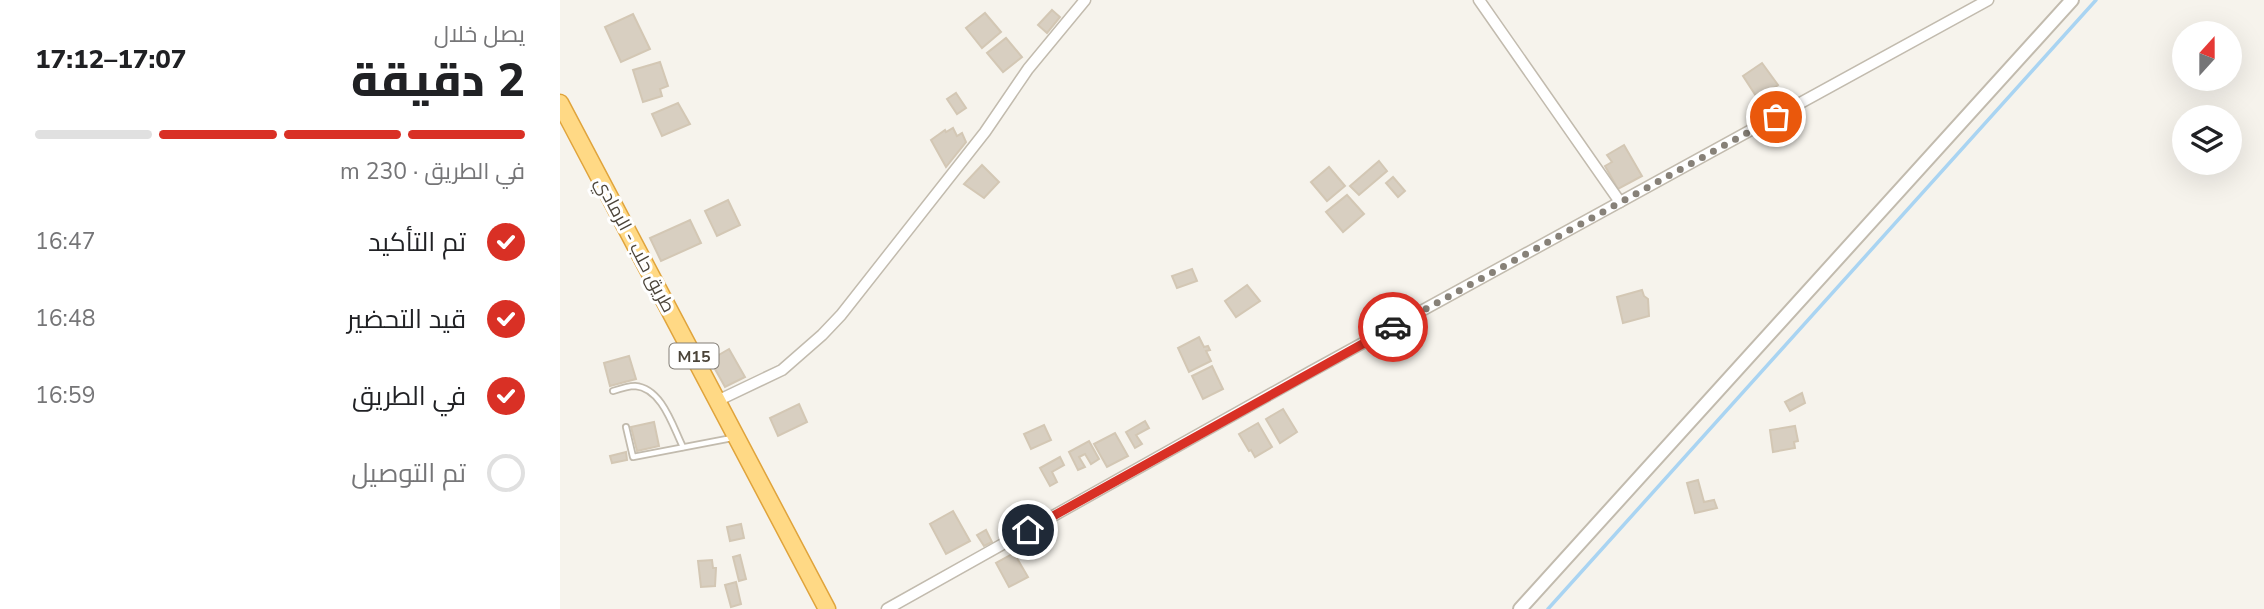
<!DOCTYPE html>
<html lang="ar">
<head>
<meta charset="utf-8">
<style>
	body { margin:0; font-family:"Nunito Sans",Cairo,sans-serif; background:#f2f2f2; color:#202124; direction:rtl; height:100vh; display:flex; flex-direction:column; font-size:26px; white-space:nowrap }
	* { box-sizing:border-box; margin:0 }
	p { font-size:23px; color:#757577 }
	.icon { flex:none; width:38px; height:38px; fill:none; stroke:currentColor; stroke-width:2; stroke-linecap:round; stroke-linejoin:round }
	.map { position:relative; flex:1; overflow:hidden; direction:ltr }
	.drawer { display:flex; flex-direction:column; background:#fff; width:560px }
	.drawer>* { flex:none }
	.needle { width:46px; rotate:21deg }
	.fabs { position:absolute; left:1612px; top:21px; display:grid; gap:14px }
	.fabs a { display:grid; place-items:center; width:70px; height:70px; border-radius:50%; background:#fff; box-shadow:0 7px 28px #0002; font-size:35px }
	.pin { position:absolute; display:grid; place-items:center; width:60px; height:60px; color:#fff; margin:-30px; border:4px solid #fff; border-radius:50%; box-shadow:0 2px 7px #0007 }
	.courier { position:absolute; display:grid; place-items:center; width:70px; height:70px; margin:-35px; border:5px solid #d93025; border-radius:50%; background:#fff; color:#222; box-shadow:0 2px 9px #0007 }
	.summary em { font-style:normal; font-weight:800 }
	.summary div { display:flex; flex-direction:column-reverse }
	.summary { display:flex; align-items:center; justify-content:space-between; height:119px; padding:0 35px }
	h1 { font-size:46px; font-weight:800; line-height:52px }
	.bar { display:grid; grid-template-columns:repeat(4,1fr); gap:10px 7px; align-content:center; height:84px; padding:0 35px }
	.bar i { height:9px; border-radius:5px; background:#e0e0e0 }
	.bar .active { background:#d93025 }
	.bar p { grid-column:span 4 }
	ol { padding:0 35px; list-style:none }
	li { display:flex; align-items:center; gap:21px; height:77px }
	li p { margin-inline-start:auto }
	li .icon { padding:7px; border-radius:50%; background:#d93025; color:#fff; stroke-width:4 }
	li:last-child { color:#757577 }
	li i { width:38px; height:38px; border:4px solid #e0e0e0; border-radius:50% }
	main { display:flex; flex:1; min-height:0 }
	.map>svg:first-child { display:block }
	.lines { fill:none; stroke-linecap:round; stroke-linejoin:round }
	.stream { stroke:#a9d4f2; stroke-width:3.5 }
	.building { fill:#d8cfc1; stroke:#d3c7b4; stroke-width:2 }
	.service-casing { stroke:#c2bbae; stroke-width:8 }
	.minor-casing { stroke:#c2bbae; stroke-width:13 }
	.tertiary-casing { stroke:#c2bbae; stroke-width:16 }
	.trunk-casing { stroke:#e0a43c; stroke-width:19 }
	.service { stroke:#fff; stroke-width:4.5 }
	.minor { stroke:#fff; stroke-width:10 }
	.tertiary { stroke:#fff; stroke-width:12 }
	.trunk { stroke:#ffd985; stroke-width:16 }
	.done { stroke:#878178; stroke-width:7; stroke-dasharray:0 12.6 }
	.route { stroke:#d93025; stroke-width:9 }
	.labels { text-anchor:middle; stroke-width:6; stroke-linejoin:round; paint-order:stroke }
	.shield { fill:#fff; stroke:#817c74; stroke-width:2 }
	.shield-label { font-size:16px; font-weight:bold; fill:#4b4439 }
	.street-label { font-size:18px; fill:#4b4439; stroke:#fff }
</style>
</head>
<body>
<main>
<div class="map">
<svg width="1704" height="609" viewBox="0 0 1704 609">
	<rect width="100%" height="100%" fill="#f6f3ec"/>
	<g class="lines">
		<polyline class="stream" points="988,609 1536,0"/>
	</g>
	<g class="building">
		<polygon points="492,10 500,17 487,33 478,25"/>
		<polygon points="425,13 441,32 422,48 406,28"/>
		<polygon points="73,14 90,49 61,62 45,27"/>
		<polygon points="446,38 462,57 443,72 427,53"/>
		<polygon points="100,62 108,86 100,89 102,96 83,102 73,70"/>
		<polygon points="1202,63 1218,85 1198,99 1183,76"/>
		<polygon points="396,93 406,108 397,114 387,99"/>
		<polygon points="118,103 130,124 102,136 92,114"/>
		<polygon points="393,128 397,136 402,133 406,142 386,167 371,140 385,130 386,132"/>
		<polygon points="1064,145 1082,176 1058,189 1045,166 1052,162 1047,155"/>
		<polygon points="819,161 827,171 799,195 790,186"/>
		<polygon points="422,165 439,182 424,198 404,184"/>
		<polygon points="769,167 785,186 767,201 751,182"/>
		<polygon points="833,177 845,191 838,197 826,183"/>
		<polygon points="787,195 804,214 783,232 766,212"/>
		<polygon points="168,200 180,225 157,236 145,211"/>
		<polygon points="130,220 141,243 101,261 90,238"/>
		<polygon points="632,269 637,281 617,288 612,276"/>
		<polygon points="687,285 700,301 676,317 665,301"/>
		<polygon points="1082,290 1084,296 1088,299 1089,316 1063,323 1057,297"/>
		<polygon points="639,337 644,347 648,346 650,350 646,351 651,361 629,372 618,348"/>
		<polygon points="169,349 185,377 165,387 150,360"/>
		<polygon points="69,356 76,379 50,386 44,363"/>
		<polygon points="652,366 663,389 643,399 632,376"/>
		<polygon points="1242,393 1245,403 1230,411 1225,402"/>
		<polygon points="239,404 247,422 218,436 210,418"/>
		<polygon points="723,409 737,432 720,443 706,419"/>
		<polygon points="585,421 589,428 576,435 582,444 575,448 566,432"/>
		<polygon points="94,422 99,446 77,451 71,427"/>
		<polygon points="698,423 712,447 695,457 691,450 689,451 679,434"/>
		<polygon points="484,425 491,440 471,449 464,434"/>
		<polygon points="1235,426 1238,441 1234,442 1235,448 1213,452 1210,430"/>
		<polygon points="555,433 568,456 547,467 534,444"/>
		<polygon points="529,441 539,459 531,464 525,454 519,457 525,467 518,470 509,452"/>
		<polygon points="66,452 67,460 52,463 50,456"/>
		<polygon points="500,457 504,465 492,472 497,482 490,486 480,468"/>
		<polygon points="1138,480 1144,502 1154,500 1157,508 1135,513 1127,483"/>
		<polygon points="393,511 410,541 386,554 370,524"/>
		<polygon points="181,524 184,538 170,541 167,527"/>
		<polygon points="426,530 432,542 424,546 417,535"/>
		<polygon points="454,553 468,577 449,587 436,563"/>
		<polygon points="180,555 186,579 179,581 173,557"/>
		<polygon points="152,560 153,568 156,568 155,586 141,587 138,561"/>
		<polygon points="176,582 181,604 171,607 165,585"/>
	</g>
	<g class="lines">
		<defs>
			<g id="service">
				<path d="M 53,391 C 59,389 68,386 75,386 C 102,388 113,427 123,447"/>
				<polyline points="66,427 73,457 172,438"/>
			</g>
			<g id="minor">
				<polyline points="919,0 1060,202"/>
				<polyline points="157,401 222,370 262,335 281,315 425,132 468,69 525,0"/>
				<polyline points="327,609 750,372 1428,0"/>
			</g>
			<polyline id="tertiary" points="960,609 1512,0"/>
			<polyline id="trunk" points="0,103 267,609"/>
		</defs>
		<use href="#service" class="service-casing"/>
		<use href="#minor" class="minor-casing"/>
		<use href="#tertiary" class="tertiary-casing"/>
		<use href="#trunk" class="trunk-casing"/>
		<use href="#service" class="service"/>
		<use href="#minor" class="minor"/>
		<use href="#tertiary" class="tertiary"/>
		<use href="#trunk" class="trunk"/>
	</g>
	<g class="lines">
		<polyline class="done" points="833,327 1216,117"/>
		<polyline class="route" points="468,530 833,327"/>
	</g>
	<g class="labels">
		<rect class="shield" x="109.5" y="343.5" width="49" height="25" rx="5"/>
		<g class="shield-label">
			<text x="134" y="362">M15</text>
		</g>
		<g class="street-label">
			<text transform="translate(75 245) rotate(62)" y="6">طريق حلب - الرمادي</text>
		</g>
	</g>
</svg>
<div class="fabs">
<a><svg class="needle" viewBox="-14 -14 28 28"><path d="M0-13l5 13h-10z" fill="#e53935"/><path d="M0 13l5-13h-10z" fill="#757577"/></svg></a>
<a><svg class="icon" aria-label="layers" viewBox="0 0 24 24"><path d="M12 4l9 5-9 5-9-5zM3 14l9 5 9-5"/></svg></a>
</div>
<div class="pin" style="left:1216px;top:117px;background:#ea580c"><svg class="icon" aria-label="bag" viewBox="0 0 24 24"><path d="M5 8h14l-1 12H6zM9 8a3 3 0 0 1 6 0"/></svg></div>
<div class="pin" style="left:468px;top:530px;background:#1f2937"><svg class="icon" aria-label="home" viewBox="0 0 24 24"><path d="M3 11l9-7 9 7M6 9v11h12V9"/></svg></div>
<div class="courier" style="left:833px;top:327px"><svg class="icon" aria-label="car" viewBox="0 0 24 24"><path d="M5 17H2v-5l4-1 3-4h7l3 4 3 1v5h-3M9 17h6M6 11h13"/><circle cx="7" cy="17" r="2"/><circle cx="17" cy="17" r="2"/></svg></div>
</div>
<section class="drawer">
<div class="summary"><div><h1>2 دقيقة</h1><p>يصل خلال</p></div><em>17:07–17:12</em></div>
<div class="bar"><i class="active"></i><i class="active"></i><i class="active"></i><i></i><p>في الطريق · 230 m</p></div>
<ol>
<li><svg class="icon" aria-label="check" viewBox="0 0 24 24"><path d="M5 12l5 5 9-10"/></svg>تم التأكيد<p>16:47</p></li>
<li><svg class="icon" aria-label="check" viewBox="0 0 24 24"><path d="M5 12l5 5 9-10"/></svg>قيد التحضير<p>16:48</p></li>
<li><svg class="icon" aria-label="check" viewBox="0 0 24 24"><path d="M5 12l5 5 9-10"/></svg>في الطريق<p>16:59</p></li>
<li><i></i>تم التوصيل</li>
</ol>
</section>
</main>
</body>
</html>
